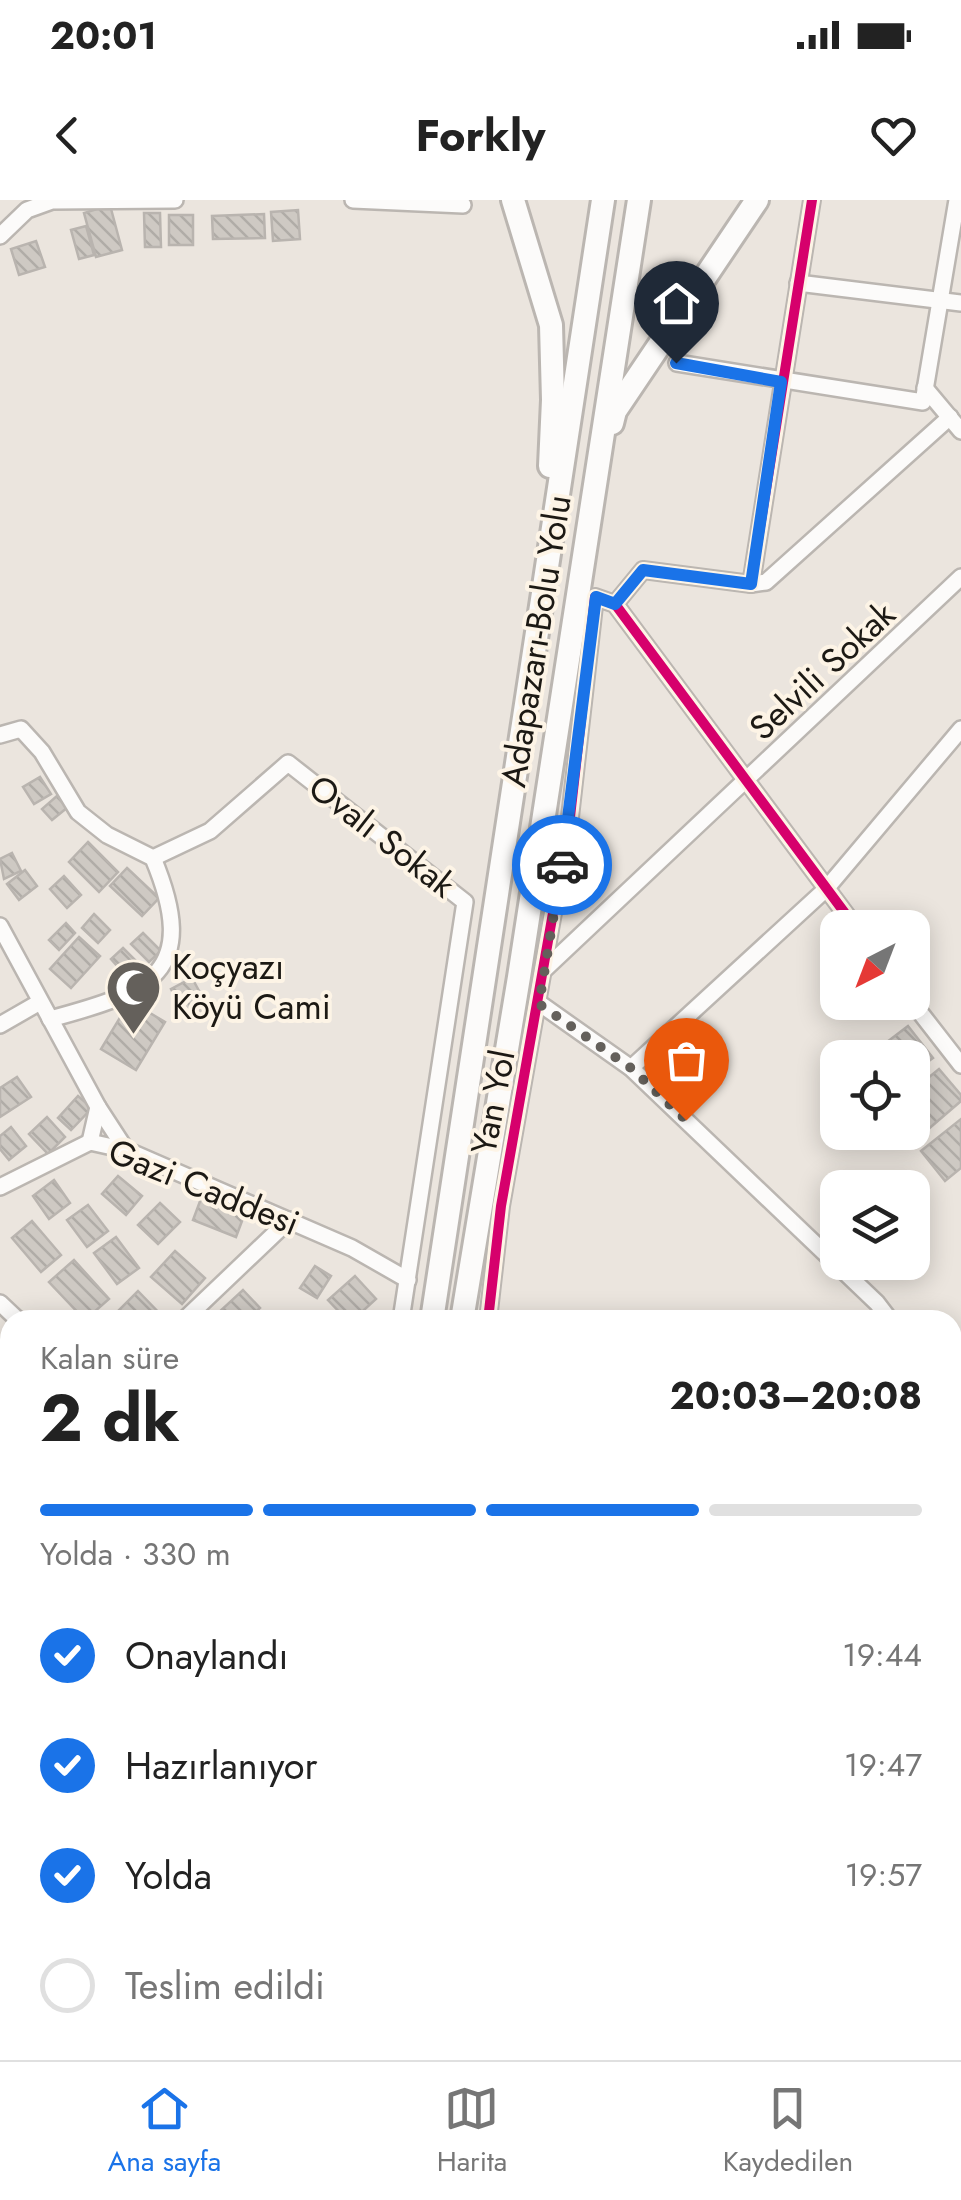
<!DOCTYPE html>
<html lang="tr">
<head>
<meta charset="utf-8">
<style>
	body { margin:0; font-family:Jost,sans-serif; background:#f2f2f2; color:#222; height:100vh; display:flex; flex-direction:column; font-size:38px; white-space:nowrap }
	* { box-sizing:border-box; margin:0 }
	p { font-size:32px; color:#767676 }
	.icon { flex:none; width:55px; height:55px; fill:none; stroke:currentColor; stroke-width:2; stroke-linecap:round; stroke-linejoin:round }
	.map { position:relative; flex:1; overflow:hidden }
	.details { position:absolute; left:0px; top:1110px; width:962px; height:750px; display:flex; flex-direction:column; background:#fff; border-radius:30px 30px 0 0; box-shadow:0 5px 25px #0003 }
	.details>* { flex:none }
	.needle { width:65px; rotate:222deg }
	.tools { position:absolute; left:820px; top:710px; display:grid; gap:20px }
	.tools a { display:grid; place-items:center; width:110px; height:110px; border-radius:20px; background:#fff; box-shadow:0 5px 25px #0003; font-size:50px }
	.pin { position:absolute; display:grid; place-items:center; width:85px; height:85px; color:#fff; margin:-102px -42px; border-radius:50% 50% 50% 0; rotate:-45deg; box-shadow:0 0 10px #0007 }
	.pin .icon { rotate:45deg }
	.courier { position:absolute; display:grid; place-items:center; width:100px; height:100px; margin:-50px; border:8px solid #1a73e8; border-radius:50%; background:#fff; color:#222; box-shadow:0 2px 12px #0007 }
	.summary em { font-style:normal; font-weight:700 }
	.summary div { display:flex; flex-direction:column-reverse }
	.summary { display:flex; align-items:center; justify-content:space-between; height:170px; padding:0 40px }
	h1 { font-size:65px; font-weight:700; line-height:75px }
	.bar { display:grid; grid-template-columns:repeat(4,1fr); gap:15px 10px; align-content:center; height:120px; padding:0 40px }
	.bar i { height:12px; border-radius:8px; background:#e0e0e0 }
	.bar .current { background:#1a73e8 }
	.bar p { grid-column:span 4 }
	ol { padding:0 40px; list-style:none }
	li { display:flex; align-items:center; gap:30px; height:110px }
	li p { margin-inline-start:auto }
	li .icon { padding:10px; border-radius:50%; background:#1a73e8; color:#fff; stroke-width:4 }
	li:last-child { color:#767676 }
	li i { width:55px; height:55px; border:5px solid #e0e0e0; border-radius:50% }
	.status { display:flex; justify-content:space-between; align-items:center; height:70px; padding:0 50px; background:#fff; direction:ltr }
	.status svg { height:28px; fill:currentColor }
	header { display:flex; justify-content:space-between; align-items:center; height:130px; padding:0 40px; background:#fff; font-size:45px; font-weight:700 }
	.dock { display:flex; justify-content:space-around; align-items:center; height:140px; border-top:2px solid #e0e0e0; background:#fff; font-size:28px; color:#767676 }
	.dock a { display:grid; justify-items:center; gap:5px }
	.dock .current { color:#1a73e8 }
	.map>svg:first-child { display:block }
	.building { fill:url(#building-back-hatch); stroke:#b9b4af; stroke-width:2.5 }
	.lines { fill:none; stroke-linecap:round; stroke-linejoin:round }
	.minor-casing { stroke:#bbb6b1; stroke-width:20 }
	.highway-casing { stroke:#bbb6b1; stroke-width:28 }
	.minor { stroke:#fcfbfa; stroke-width:15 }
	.highway { stroke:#fcfbfa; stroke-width:22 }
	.cycleway-casing { stroke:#fdf4e6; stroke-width:16 }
	.cycleway { stroke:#d6006c; stroke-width:10 }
	.done { stroke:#64605b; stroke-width:10; stroke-dasharray:0 18 }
	.route { stroke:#1a73e8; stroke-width:12 }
	.labels { text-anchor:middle; stroke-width:8; stroke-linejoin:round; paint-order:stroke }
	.street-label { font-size:35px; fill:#1c1914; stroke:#fdf4e6 }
	.poi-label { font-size:35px; fill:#1c1914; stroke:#fdf4e6; text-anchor:start }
</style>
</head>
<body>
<div class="status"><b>20:01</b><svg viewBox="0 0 49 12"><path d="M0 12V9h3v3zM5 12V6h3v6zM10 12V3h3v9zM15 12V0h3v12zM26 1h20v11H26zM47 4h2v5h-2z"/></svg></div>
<header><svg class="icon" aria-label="back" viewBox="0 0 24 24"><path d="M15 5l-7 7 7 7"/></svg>Forkly<svg class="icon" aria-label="heart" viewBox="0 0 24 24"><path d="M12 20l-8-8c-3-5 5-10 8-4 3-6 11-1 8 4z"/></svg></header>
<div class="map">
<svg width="961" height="1860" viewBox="0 0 961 1860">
	<defs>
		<pattern id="building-back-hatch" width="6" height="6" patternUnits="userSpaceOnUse" patternTransform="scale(2.5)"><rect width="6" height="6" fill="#cec9c3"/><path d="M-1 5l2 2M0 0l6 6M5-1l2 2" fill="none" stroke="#b0aca7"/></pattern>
	</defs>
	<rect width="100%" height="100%" fill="#ebe5de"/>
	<g class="building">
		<polygon points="110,5 122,50 96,57 84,13"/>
		<polygon points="298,10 300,39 273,41 271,12"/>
		<polygon points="144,13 160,13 161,47 145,47"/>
		<polygon points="264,14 265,38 213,39 212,16"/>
		<rect x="169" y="15" width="24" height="30"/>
		<polygon points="86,26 94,55 79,59 71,30"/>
		<polygon points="36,41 45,67 19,75 11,49"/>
		<polygon points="40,577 51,594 34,604 23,587"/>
		<polygon points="58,595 68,607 52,620 42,609"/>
		<polygon points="88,642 118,672 99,692 69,662"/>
		<polygon points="12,653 21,671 4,679 0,659"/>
		<polygon points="127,668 159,698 142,716 110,686"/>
		<polygon points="25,670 37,686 19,700 7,684"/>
		<polygon points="64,676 81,695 67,708 50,689"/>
		<polygon points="94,714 110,730 98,743 82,728"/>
		<polygon points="66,723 75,733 59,750 49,740"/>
		<polygon points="143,733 161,751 149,762 131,744"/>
		<polygon points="79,737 100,756 71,788 50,769"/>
		<polygon points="123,748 138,763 125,775 111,759"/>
		<polygon points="192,778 209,809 187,820 171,789"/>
		<polygon points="130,801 165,822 136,870 101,849"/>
		<polygon points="908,826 933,858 912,873 912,858 866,858"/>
		<polygon points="939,869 961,895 961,901 911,944 901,932 912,932 912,891"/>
		<polygon points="17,877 31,897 0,917 0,888"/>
		<polygon points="78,896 92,908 71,930 58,918"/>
		<polygon points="47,917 65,937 48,954 29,934"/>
		<polygon points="961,919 961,968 945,981 921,951"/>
		<polygon points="11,927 26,946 9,960 0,949 0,936"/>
		<polygon points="118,976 142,996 126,1015 102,994"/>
		<polygon points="54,980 70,1003 49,1019 33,996"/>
		<polygon points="202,996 245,1013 236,1037 193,1020"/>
		<polygon points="160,1003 180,1022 158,1044 138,1025"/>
		<polygon points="88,1005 108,1031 87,1047 67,1020"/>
		<polygon points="32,1021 61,1055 41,1072 12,1038"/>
		<polygon points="116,1037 139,1068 117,1084 94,1053"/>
		<polygon points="175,1051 205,1078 182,1104 151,1077"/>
		<polygon points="74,1060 109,1099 85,1120 49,1082"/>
		<polygon points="315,1066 331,1076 317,1098 300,1088"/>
		<polygon points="355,1076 376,1099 353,1120 347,1120 328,1100"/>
		<polygon points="243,1090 260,1108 247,1120 224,1120 218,1113"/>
		<polygon points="138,1091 165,1119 164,1120 116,1120 113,1116"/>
		<polygon points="0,1162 10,1171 10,1194 0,1204"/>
		<polygon points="10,1205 10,1245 0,1236 0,1216"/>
		<polygon points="10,1389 10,1436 0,1427 0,1400"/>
	</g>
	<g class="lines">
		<defs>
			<g id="minor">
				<polyline points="353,0 463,5"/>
				<polyline points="0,36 27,10 52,1 175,0"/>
				<polyline points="798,83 961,103"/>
				<polyline points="677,163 923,202 957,0"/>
				<polyline points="925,188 961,231"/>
				<polyline points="751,384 766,382 950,217"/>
				<polyline points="615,404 643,370 751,384 812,0"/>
				<path d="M 0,535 L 21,529 L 42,552 L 78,612 L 107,635 L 153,658 C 201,773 151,792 50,819"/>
				<polyline points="153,658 210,631 288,563 465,702 401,1120"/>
				<polyline points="0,726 98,907 126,950"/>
				<polyline points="545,769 961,377"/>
				<polyline points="912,802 961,865"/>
				<polyline points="539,803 631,868 877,1103 890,1120"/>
				<polyline points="0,825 40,802"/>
				<polyline points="631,868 826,689 961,529"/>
				<polyline points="90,942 98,907"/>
				<polyline points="0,987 90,942 126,950 352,1048 408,1080"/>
				<polyline points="0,1103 18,1120"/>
				<polyline points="184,1120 289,1020"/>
				<polyline points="488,1120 501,1006 570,617 595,397 615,404 856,728"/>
				<polyline points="952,1201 961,1212"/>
				<polyline points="0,1495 10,1504"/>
				<polyline points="952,1497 961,1493"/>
				<polyline points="0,1622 10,1629"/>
				<polyline points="952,1659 961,1656"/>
				<polyline points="0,1682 10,1644"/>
				<polyline points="0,1733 10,1740"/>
				<polyline points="952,1825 961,1822"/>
				<polyline points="777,1850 778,1860"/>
				<polyline points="862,1850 868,1860 892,1850"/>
				<polyline points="243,1860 254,1850"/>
				<polyline points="647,1860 673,1850"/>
			</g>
			<g id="highway">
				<polyline points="513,0 551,125 553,200 550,266"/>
				<polyline points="612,223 615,211 757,0"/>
				<polyline points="432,1120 603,0"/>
				<polyline points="462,1120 519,777 639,0"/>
				<polyline points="386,1850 387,1860"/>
				<polyline points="415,1850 417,1860"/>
				<polyline points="446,1850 447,1860"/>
				<polyline points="471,1850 473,1860"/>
			</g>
		</defs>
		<use href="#minor" class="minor-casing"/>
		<use href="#highway" class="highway-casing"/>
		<use href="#minor" class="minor"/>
		<use href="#highway" class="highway"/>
		<defs>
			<g id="cycleway">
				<polyline points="615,404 643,370 751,384 812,0"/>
				<polyline points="488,1120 501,1006 570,617 595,397 615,404 856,728"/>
			</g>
		</defs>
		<use href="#cycleway" class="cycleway-casing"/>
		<use href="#cycleway" class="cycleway"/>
	</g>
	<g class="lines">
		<polyline class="done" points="562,665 539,804 631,868 686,920"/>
		<polyline class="route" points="562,665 596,397 615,404 643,370 751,384 781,182 676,163"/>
	</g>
	<defs>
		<symbol id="mosque-pin" viewBox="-11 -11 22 30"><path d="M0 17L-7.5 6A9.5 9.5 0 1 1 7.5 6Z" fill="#64605b" stroke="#fdf4e6"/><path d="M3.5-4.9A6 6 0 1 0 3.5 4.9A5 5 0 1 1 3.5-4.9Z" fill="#fff"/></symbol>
	</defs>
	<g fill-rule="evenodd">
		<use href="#mosque-pin" x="102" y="756" width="63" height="86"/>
	</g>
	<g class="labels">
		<g class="street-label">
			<text transform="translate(536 441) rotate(-81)" y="12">Adapazarı-Bolu Yolu</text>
			<text transform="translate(822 471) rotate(-43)" y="12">Selvili Sokak</text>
			<text transform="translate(382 636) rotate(38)" y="12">Ovalı Sokak</text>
			<text transform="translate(493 902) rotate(-79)" y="12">Yan Yol</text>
			<text transform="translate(204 987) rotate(22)" y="12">Gazi Caddesi</text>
		</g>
		<g class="poi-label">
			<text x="172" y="779">Koçyazı<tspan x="172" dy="40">Köyü Cami</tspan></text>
		</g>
	</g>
</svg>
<div class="tools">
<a><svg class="needle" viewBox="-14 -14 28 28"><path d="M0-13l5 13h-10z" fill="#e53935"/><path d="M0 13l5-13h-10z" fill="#767676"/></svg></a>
<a><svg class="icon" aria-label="locate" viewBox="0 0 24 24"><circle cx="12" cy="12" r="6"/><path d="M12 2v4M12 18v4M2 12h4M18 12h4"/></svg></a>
<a><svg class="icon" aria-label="layers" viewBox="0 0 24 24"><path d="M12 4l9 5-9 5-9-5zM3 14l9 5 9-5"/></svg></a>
</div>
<div class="pin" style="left:686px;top:920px;background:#ea580c"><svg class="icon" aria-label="bag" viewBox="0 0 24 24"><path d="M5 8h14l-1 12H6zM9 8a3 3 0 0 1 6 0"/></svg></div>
<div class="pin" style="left:676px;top:163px;background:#1f2937"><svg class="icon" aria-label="home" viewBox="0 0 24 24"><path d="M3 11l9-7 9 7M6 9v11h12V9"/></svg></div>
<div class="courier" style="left:562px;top:665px"><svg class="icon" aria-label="car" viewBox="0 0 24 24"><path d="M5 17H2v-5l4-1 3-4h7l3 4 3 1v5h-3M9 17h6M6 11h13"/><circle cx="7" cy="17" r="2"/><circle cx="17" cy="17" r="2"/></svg></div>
<section class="details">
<div class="summary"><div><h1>2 dk</h1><p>Kalan süre</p></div><em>20:03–20:08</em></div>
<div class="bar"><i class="current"></i><i class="current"></i><i class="current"></i><i></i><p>Yolda · 330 m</p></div>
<ol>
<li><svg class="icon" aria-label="check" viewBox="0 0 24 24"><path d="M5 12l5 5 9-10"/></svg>Onaylandı<p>19:44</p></li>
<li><svg class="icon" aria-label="check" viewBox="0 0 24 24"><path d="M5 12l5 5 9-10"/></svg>Hazırlanıyor<p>19:47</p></li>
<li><svg class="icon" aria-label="check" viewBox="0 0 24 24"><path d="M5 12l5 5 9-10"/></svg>Yolda<p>19:57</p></li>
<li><i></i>Teslim edildi</li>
</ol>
</section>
</div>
<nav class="dock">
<a class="current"><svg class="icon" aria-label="home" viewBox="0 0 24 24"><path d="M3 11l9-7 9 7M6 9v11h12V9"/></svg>Ana sayfa</a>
<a><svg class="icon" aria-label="map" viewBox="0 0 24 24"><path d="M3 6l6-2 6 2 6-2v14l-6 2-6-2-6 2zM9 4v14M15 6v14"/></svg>Harita</a>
<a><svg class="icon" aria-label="saved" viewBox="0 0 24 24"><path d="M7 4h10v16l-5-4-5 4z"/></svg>Kaydedilen</a>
</nav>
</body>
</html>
